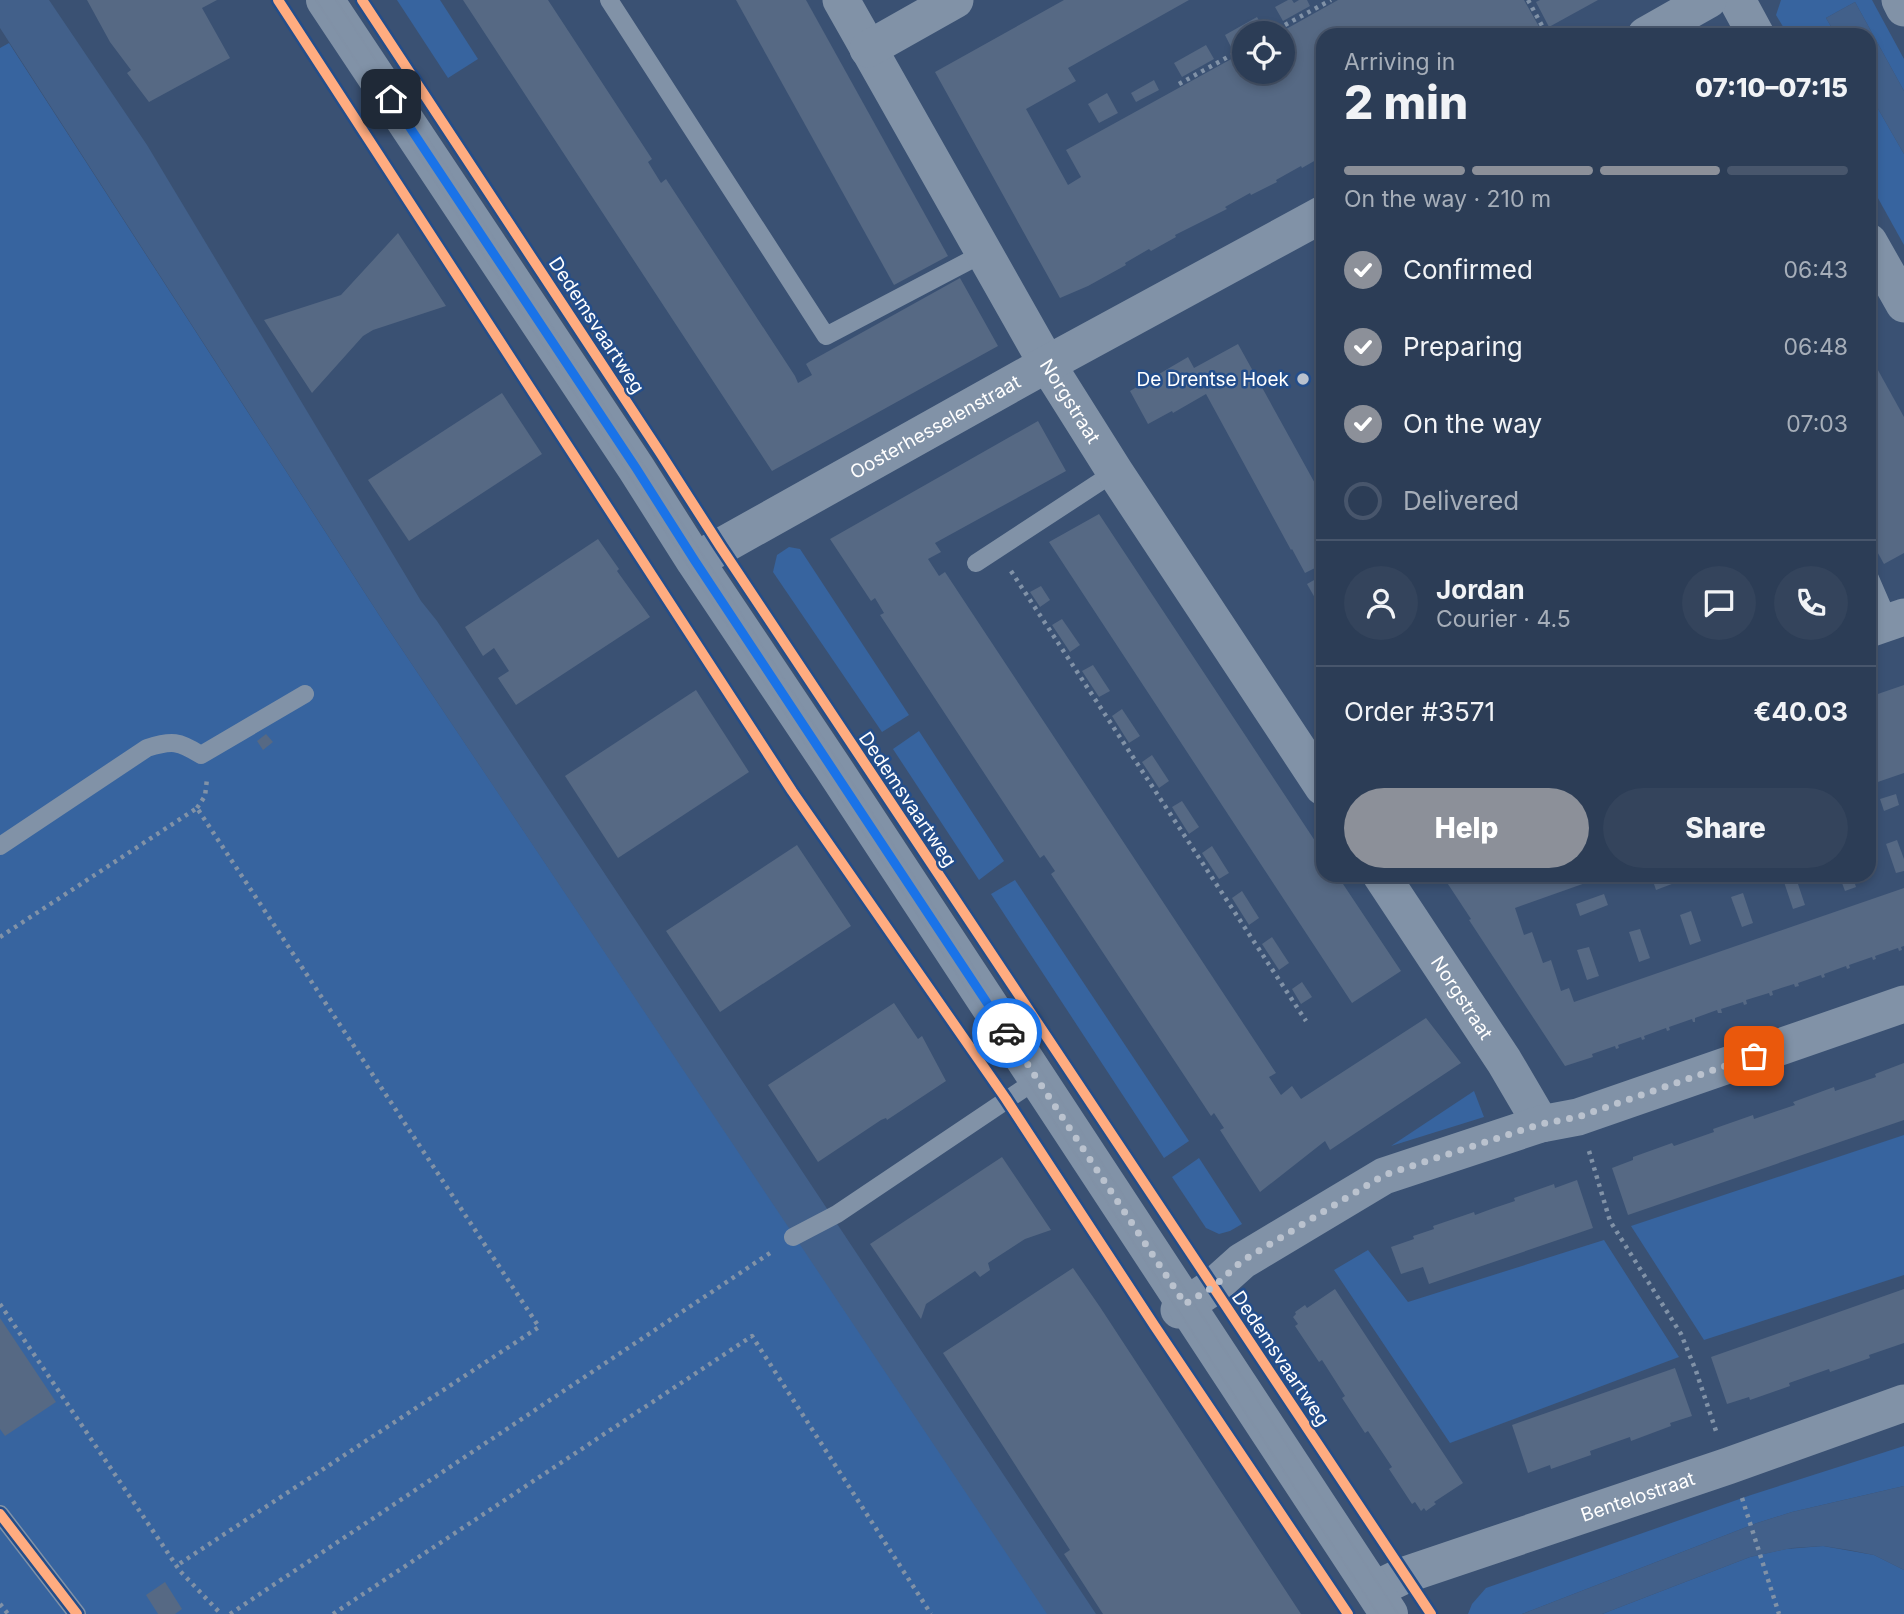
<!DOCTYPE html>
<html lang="en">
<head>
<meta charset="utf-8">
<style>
	body { margin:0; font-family:Inter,sans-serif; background:#34445c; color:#f1f3f6; height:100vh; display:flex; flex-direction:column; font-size:26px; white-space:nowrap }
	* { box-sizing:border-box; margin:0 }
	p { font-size:23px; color:#a6aeb9 }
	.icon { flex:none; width:38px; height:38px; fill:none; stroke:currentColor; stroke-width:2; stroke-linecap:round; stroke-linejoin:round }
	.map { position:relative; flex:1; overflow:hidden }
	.details { position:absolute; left:1316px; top:28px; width:560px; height:854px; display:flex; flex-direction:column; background:#2c3d56; border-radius:21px; box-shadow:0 4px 10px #0003,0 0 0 2px #48566c }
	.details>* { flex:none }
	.buttons { position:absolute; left:1232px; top:21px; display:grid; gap:14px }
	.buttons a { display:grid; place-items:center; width:63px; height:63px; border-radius:50%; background:#2c3d56; box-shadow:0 4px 10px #0003,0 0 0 2px #48566c; font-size:35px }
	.pin { position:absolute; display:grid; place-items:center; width:60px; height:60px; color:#fff; margin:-30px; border-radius:14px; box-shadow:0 4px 10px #0006 }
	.courier { position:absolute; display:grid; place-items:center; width:70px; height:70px; margin:-35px; border:5px solid #1a73e8; border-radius:50%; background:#fff; color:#222; box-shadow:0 2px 9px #0007 }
	.head em { font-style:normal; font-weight:800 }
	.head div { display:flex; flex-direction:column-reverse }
	.head { display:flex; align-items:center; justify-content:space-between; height:119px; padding:0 28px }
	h1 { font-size:46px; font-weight:800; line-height:52px }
	.bar { display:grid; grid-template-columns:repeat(4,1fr); gap:10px 7px; align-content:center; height:84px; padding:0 28px }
	.bar i { height:9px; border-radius:5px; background:#48566c }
	.bar .current { background:#8c9099 }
	.bar p { grid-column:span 4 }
	.line { display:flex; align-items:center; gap:18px; padding:0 28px; border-top:2px solid #48566c }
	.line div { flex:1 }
	.round { display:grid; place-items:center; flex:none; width:74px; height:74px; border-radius:37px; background:#34445c }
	ol { padding:0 28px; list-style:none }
	li { display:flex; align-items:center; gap:21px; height:77px }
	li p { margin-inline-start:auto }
	li .icon { padding:7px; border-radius:50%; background:#8c9099; color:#fff; stroke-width:4 }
	li:last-child { color:#a6aeb9 }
	li i { width:38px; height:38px; border:4px solid #48566c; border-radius:50% }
	.action { display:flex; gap:14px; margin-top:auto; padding:14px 28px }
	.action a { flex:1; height:80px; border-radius:42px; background:#8c9099; color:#fff; font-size:28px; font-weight:800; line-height:80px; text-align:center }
	.action a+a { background:#34445c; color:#f1f3f6 }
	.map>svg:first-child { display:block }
	.green { fill:#37649f }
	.water { fill:#42608a }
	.building { fill:#566984 }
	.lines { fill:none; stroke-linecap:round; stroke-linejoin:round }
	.path { stroke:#8192a7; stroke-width:4.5; stroke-dasharray:3.5 5; stroke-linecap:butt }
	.service { stroke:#8192a7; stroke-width:18 }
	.minor { stroke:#8192a7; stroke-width:37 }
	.tertiary { stroke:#8192a7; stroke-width:38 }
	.tram { stroke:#8191a6; stroke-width:2 }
	.cycleway-casing { stroke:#234d8a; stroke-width:15 }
	.cycleway { stroke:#ffac80; stroke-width:10 }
	.done { stroke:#bac2ce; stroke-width:7; stroke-dasharray:0 12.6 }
	.route { stroke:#1a73e8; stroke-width:9 }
	.poi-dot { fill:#bac2ce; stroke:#234d8a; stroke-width:2.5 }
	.labels { text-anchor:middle; stroke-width:5; stroke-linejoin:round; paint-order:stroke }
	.street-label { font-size:19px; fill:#fff; stroke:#234d8a }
	.poi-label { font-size:19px; fill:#fff; stroke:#234d8a; text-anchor:end }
</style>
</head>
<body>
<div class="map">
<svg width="1904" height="1614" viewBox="0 0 1904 1614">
	<rect width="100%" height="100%" fill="#3a5173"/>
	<g class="green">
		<polygon points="397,0 440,0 478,59 448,78"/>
		<polygon points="1781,0 1872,0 1904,59 1904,91 1855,2 1826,18 1836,35 1788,35 1776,15"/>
		<polygon points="9,43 385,624 1049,1614 0,1614 0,48"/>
		<polygon points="1869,93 1904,154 1904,245 1869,182"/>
		<polygon points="789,547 800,549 909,715 882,732 773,572 777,555"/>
		<polygon points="919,731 1004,861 979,880 893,749"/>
		<polygon points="1015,880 1189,1141 1164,1158 991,894"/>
		<polygon points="1474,1091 1484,1117 1391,1146"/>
		<polygon points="1904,1135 1904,1275 1704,1340 1631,1226"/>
		<polygon points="1199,1158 1242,1224 1230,1231 1219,1234 1206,1228 1172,1177"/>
		<polygon points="1604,1240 1679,1357 1450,1443 1334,1270 1368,1250 1408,1302"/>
		<polygon points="1904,1446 1904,1486 1792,1512 1757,1523 1522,1614 1468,1614 1472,1604 1486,1588 1751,1495"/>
		<polygon points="1823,1546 1874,1555 1904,1570 1904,1614 1602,1614 1750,1557 1786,1549"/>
	</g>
	<g class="water">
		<polygon points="0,0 49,0 147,145 421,601 437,621 1096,1614 1047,1614 385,624 0,28"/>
		<polygon points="1855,2 1904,91 1904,154 1869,93 1869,35 1836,35 1826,18"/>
		<polygon points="1904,1486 1904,1570 1874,1555 1849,1550 1823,1546 1792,1548 1750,1557 1602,1614 1522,1614 1757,1523 1792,1512"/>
	</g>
	<g class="building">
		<polygon points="87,0 217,0 202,8 230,58 149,102 127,73 131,70 110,42"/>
		<polygon points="463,0 548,0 652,159 648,162 661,183 666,179 795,376 798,383 812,375 806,364 809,362 960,278 998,346 772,471"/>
		<polygon points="736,0 806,0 948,256 894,285"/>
		<polygon points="1064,0 1189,0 1068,68 1076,81 1026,109 1068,185 1081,177 1066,150 1244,52 1244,72 1283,72 1283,33 1279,33 1338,0 1524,0 1542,32 1537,35 1323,35 1323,156 1302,168 1301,166 1276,180 1277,182 1251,195 1250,193 1225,207 1227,209 1175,235 1176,237 1151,251 1149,249 1125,263 1126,265 1088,286 1060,298 935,72"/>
		<polygon points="1288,0 1292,0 1294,3 1299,0 1307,0 1310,6 1283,21 1275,7"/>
		<polygon points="1540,0 1598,0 1549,27 1536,2"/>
		<polygon points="1257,17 1265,31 1261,33 1244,33 1244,42 1232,49 1225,35"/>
		<polygon points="1206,45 1214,59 1182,77 1174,63"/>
		<polygon points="1154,80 1159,90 1136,102 1131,93"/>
		<polygon points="1107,93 1118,113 1099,123 1088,104"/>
		<polygon points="398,233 446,306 373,330 363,336 312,393 264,320 341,295"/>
		<polygon points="1238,344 1317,487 1323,484 1323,516 1320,518 1323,523 1323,564 1305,573 1292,549 1291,550 1206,394 1173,413 1172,411 1148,424 1130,391 1188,357 1194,368"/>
		<polygon points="1869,354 1904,417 1904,553 1884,564 1869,537"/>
		<polygon points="502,393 542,454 409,541 368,480"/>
		<polygon points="1038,421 1066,471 935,543 941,552 928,559 939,576 945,572 1276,1073 1269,1077 1281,1095 1292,1086 1301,1099 1426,1018 1461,1063 1330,1150 1325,1141 1260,1192 1220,1130 1224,1128 1214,1113 1211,1116 1051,874 1055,871 1044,855 1040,858 880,615 884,613 875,598 871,601 830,539"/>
		<polygon points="1099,514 1323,853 1323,875 1337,875 1401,971 1352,1003 1049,542"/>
		<polygon points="598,539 619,569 617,571 650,617 516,705 498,678 509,671 494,648 483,656 465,627"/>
		<polygon points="1323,575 1323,603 1319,605 1307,584"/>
		<polygon points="1041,586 1050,600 1040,607 1030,592"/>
		<polygon points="1062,619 1080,645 1070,652 1052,625"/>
		<polygon points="1093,665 1110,691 1099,697 1082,671"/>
		<polygon points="1904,685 1904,773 1869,785 1869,697"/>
		<polygon points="696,690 749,772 618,858 565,776"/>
		<polygon points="1122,709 1140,736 1129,743 1112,716"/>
		<polygon points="266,734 273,742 263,750 257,741"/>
		<polygon points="1152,755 1169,781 1159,788 1142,762"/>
		<polygon points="1896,794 1899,805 1884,811 1880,799"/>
		<polygon points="1182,801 1199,827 1189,834 1172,807"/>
		<polygon points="1897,840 1904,859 1904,871 1896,873 1886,844"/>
		<polygon points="797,845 851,926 720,1012 666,931"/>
		<polygon points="1212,846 1229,873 1219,879 1202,853"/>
		<polygon points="1442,875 1608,875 1515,908 1524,935 1532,932 1543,963 1551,960 1561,991 1569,988 1574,1002 1904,888 1904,946 1901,947 1902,950 1899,951 1898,948 1875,956 1876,959 1873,960 1872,957 1849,965 1850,968 1847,969 1846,966 1824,974 1825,977 1822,978 1821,975 1798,983 1799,986 1795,987 1794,984 1772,991 1773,995 1770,996 1769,993 1746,1000 1747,1004 1744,1005 1743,1002 1721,1009 1722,1013 1718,1013 1717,1010 1695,1018 1695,1022 1693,1022 1692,1019 1669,1027 1670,1030 1667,1031 1666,1028 1644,1036 1645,1039 1642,1040 1641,1037 1618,1045 1619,1048 1616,1049 1615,1046 1592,1054 1593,1057 1565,1066 1469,920 1471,919"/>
		<polygon points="1661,875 1684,875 1685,879 1656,890 1652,878"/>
		<polygon points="1795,875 1805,905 1793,909 1783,879"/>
		<polygon points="1839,875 1852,875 1856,887 1845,891"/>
		<polygon points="1242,891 1259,918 1249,925 1232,898"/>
		<polygon points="1743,893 1753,923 1742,927 1731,897"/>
		<polygon points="1604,894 1608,905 1580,916 1576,904"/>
		<polygon points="1691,911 1701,941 1690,945 1680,915"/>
		<polygon points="1640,929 1650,958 1639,962 1629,932"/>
		<polygon points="1272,937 1289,963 1279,970 1262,944"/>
		<polygon points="1589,947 1599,976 1587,980 1577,950"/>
		<polygon points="1302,982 1312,997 1301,1004 1292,989"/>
		<polygon points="894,1003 918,1039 922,1036 946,1081 887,1120 886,1118 881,1120 818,1162 768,1085"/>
		<polygon points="1904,1063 1904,1120 1628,1215 1612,1168 1633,1160 1633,1157 1672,1143 1674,1146 1714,1132 1713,1129 1753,1115 1754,1119 1795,1105 1793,1102 1834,1087 1835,1091 1876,1077 1875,1074"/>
		<polygon points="1002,1157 1051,1230 1025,1239 988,1263 990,1270 980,1277 975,1271 926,1304 921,1319 870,1244"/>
		<polygon points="1577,1180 1593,1228 1429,1284 1423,1267 1401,1274 1391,1247 1414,1239 1413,1236 1434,1229 1433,1226 1474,1212 1475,1215 1494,1208 1515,1201 1514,1198 1554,1184 1555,1188"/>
		<polygon points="1073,1268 1100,1307 1301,1614 1103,1614 1064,1554 1070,1550 943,1353"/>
		<polygon points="1335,1289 1463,1483 1434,1502 1436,1504 1426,1511 1424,1508 1421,1511 1415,1502 1412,1504 1389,1469 1392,1467 1368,1431 1365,1433 1342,1398 1345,1396 1322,1360 1319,1362 1295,1326 1298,1324 1293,1317 1296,1314 1295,1312 1305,1305 1307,1308"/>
		<polygon points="1904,1289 1904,1343 1869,1355 1870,1358 1830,1372 1829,1369 1789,1383 1790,1386 1750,1400 1749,1397 1727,1404 1711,1357"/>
		<polygon points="0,1318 56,1402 5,1436 0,1429"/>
		<polygon points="1675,1368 1692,1416 1670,1423 1671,1426 1631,1441 1630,1437 1590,1451 1591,1455 1551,1469 1550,1465 1528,1473 1512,1425"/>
		<polygon points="165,1582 182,1609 175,1614 158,1614 146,1595"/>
	</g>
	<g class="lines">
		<g class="path">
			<polyline points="1528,0 1547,35"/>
			<polyline points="1270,33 1331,0"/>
			<polyline points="1179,84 1244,48"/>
			<polyline points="1011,571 1306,1021"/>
			<polyline points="197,808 205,796 207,779"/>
			<polyline points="0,937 197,808 539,1327 176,1566"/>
			<polyline points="1589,1151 1610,1221 1681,1334 1696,1371 1716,1431"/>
			<polyline points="0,1304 180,1571 221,1614"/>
			<polyline points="1742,1498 1779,1614"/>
			<polyline points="0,1604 8,1614"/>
			<polyline points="230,1614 773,1251"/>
			<polyline points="333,1614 752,1336 931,1614"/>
		</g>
		<g class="service">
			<polyline points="609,0 826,336 984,253"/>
			<polyline points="976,563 1115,472"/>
			<polyline points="1869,576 1889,622"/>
			<path d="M 0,846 L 147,748 C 172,740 179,741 201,755 L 305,694"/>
			<polyline points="793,1237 837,1214 1038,1079"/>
			<polyline points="0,1514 77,1614"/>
		</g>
		<g class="minor">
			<path id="s1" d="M 841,0 L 1047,364 L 1115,472 L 1323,787"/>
			<polyline points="1737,0 1756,35"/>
			<polyline points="1900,0 1904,8"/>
			<polyline points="1646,35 1708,0"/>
			<polyline points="868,49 955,0"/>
			<polyline points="1869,242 1904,304"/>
			<path id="s2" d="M 695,561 L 1047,364 L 1323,214"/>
			<polyline points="1869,629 1904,617"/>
			<path id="s3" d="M 1381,875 L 1504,1061 L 1541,1124"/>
			<polyline points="1179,1310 1213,1287 1242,1261 1384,1176 1541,1124 1578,1117 1904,1004"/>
			<path id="s4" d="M 1374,1590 L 1405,1575 L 1728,1466 L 1904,1403"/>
		</g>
		<polyline class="tertiary" points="325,0 636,468 695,561 832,766 1389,1614"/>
		<g class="tram">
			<polyline points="316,0 1378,1614"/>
			<polyline points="336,0 643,464 1398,1614"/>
		</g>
		<defs>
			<g id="cycleway">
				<polyline points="278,0 792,791 1006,1099 1154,1325 1348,1614"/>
				<polyline points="362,0 661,454 720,546 1431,1614"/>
				<polyline points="0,1514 77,1614"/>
			</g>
		</defs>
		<use href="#cycleway" class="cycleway-casing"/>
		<use href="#cycleway" class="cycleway"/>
	</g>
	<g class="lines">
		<polyline class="done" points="1007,1033 1185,1304 1213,1287 1242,1261 1384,1175 1541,1124 1578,1117 1754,1056"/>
		<polyline class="route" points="391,99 636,468 695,561 1007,1033"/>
	</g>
	<circle class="poi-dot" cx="1303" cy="379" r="7"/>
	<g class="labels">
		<g class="street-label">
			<text transform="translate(597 325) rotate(57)" y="7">Dedemsvaartweg</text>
			<text dy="7" stroke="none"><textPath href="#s1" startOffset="462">Norgstraat</textPath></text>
			<text dy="7" stroke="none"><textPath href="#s2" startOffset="275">Oosterhesselenstraat</textPath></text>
			<text transform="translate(908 799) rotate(56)" y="7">Dedemsvaartweg</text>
			<text dy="7" stroke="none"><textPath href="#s3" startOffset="147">Norgstraat</textPath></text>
			<text transform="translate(1281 1358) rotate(56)" y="7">Dedemsvaartweg</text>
			<text dy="7" stroke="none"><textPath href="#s4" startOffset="280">Bentelostraat</textPath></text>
		</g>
		<g class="poi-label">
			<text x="1289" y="386">De Drentse Hoek</text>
		</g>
	</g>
</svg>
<div class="buttons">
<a><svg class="icon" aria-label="locate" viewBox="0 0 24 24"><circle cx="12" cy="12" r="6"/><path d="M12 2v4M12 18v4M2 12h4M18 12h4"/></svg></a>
</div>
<div class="pin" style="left:1754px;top:1056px;background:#ea580c"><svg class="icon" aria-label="bag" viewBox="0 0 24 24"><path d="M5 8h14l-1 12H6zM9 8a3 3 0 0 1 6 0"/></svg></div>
<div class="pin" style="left:391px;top:99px;background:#1f2937"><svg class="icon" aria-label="home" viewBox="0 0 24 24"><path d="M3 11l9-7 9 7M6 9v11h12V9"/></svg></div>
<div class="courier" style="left:1007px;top:1033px"><svg class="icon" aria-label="car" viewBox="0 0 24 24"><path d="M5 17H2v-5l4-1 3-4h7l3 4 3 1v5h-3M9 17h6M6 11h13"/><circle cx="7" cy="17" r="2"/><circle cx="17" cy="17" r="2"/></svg></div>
<section class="details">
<div class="head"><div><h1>2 min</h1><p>Arriving in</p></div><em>07:10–07:15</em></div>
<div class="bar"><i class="current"></i><i class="current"></i><i class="current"></i><i></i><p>On the way · 210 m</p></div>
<ol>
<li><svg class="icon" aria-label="check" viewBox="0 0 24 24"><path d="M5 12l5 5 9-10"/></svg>Confirmed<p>06:43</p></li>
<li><svg class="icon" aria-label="check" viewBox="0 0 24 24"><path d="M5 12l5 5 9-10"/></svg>Preparing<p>06:48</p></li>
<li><svg class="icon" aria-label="check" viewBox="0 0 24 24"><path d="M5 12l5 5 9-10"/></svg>On the way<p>07:03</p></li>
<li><i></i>Delivered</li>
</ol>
<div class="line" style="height:126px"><a class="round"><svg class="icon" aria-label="person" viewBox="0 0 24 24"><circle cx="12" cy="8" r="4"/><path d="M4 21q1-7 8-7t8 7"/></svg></a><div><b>Jordan</b><p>Courier · 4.5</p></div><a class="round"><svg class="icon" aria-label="chat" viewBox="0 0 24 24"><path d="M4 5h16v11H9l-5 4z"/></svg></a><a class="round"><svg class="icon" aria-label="phone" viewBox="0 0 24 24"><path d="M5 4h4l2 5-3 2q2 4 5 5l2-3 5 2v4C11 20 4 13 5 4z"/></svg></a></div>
<div class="line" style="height:91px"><div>Order #3571</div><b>€40.03</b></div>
<div class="action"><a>Help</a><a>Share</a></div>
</section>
</div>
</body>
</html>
